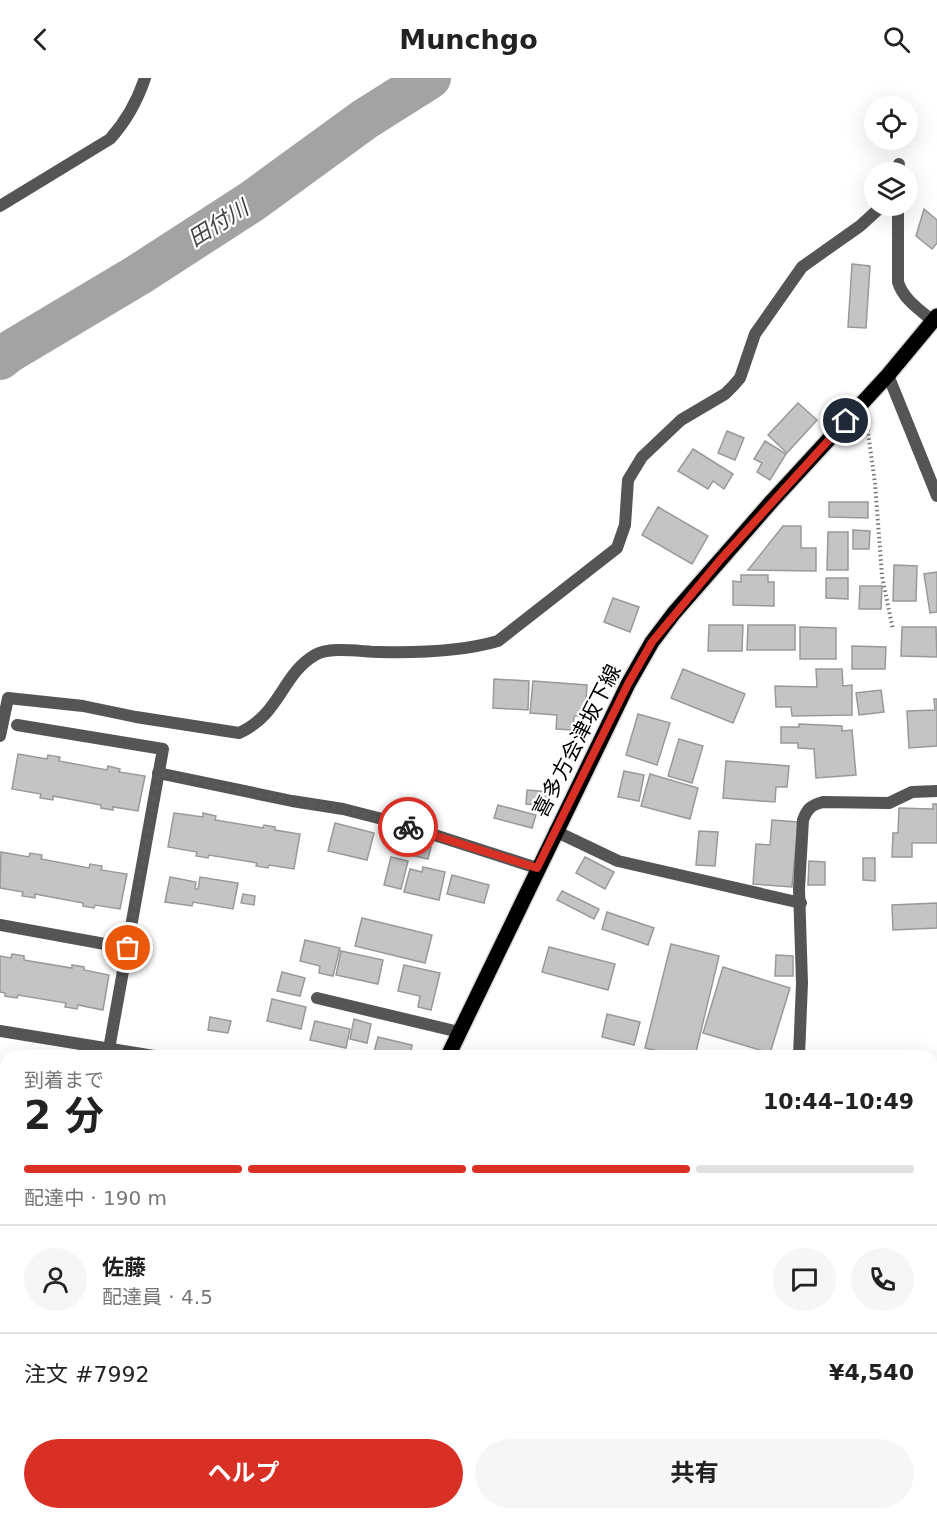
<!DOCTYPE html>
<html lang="ja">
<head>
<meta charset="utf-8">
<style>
	body { margin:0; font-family:"DejaVu Sans","Noto Sans JP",sans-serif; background:#f6f6f6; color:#222; height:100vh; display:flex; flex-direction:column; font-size:22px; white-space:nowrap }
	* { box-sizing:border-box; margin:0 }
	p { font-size:20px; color:#767676 }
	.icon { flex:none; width:33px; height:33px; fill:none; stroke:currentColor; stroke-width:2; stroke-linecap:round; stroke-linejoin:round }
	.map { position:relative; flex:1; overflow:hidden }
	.panel { position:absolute; left:0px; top:972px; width:938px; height:470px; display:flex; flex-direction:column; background:#fff; border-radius:18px 18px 0 0; box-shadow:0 6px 24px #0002 }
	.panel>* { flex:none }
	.tools { position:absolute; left:864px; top:18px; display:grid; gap:12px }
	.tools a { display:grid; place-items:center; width:54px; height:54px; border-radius:50%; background:#fff; box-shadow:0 6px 24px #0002; font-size:30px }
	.pin { position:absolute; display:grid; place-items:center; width:51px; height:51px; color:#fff; margin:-26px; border:3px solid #fff; border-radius:50%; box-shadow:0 2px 6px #0007 }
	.courier { position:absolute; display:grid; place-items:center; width:60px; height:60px; margin:-30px; border:4px solid #d93025; border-radius:50%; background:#fff; color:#222; box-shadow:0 2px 8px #0007 }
	.summary em { font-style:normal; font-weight:700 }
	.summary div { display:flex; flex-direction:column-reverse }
	.summary { display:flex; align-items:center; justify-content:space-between; height:102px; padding:0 24px }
	h1 { font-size:39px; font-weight:700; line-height:45px }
	.bar { display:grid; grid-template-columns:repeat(4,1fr); gap:9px 6px; align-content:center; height:72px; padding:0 24px }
	.bar i { height:8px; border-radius:4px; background:#e0e0e0 }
	.bar .active { background:#d93025 }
	.bar p { grid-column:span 4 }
	.line { display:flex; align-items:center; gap:15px; padding:0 24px; border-top:2px solid #e0e0e0 }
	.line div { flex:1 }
	.round { display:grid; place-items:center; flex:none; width:63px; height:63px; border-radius:32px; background:#f6f6f6 }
	.button { display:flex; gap:12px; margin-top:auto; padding:12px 24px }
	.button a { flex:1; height:69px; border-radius:36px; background:#d93025; color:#fff; font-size:24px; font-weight:700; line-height:69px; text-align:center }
	.button a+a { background:#f6f6f6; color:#222 }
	header { display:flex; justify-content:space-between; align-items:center; height:78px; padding:0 24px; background:#fff; font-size:27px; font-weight:700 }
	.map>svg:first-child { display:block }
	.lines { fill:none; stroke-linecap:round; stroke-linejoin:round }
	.river { stroke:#a3a3a3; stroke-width:42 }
	.building { fill:#c4c4c4; stroke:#999; stroke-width:1.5 }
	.primary-casing { stroke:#dbdbdb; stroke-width:18 }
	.path { stroke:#777; stroke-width:4; stroke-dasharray:1.5 3; stroke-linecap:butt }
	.service { stroke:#555; stroke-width:12 }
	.minor { stroke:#555; stroke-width:12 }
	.primary { stroke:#000; stroke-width:15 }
	.done { stroke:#595959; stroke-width:6; stroke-dasharray:0 10.8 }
	.route { stroke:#d93025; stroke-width:8 }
	.labels { text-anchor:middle; stroke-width:4.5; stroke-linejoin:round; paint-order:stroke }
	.street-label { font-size:21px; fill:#000; stroke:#fff }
	.water-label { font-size:22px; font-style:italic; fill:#444; stroke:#fff }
</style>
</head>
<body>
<header><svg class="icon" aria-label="back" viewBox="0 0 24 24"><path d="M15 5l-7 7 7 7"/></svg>Munchgo<svg class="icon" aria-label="search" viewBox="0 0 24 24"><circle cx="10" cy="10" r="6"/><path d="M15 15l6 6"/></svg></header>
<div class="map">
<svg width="937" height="1441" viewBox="0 0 937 1441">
	<rect width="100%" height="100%" fill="#fff"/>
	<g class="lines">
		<polyline class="river" points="0,281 9,274 138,197 251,124 365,41 430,0"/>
	</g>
	<g class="building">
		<polygon points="924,131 937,142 937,165 932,171 916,158"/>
		<polygon points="852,186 870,188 866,250 848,249"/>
		<polygon points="798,325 817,342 787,375 768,357"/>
		<polygon points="727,353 744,360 735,382 718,375"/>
		<polygon points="765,363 786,376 770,402 757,394 762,385 754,381"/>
		<polygon points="693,371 733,396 724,411 713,403 708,411 678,393"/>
		<polygon points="829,424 868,424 868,440 829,439"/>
		<polygon points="658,429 708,458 692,486 642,457"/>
		<polygon points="783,448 801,448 801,470 816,470 816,493 748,492"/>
		<polygon points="853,452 870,453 869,471 853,471"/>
		<polygon points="828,454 848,454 848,492 827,492"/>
		<polygon points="894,487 917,488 916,523 893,523"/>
		<polygon points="937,494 937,534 930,535 924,496"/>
		<polygon points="741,497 768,497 768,504 774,504 774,528 733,527 733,503 741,504"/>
		<polygon points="826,500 848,500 848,521 826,520"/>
		<polygon points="860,508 882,508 881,531 859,531"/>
		<polygon points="613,520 639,529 630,554 604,544"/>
		<polygon points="709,547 743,547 742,573 708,573"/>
		<polygon points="748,547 795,547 795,572 747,572"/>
		<polygon points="800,549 836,550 836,581 800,581"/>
		<polygon points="902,549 936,549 937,579 901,578"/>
		<polygon points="852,568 886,569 885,591 852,591"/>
		<polygon points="683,591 745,616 733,645 671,620"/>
		<polygon points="816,591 842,591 843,608 852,607 852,637 792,638 791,629 776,629 775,608 817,609"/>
		<polygon points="494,601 529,603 528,632 493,630"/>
		<polygon points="533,603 587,607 585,638 574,638 573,652 556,651 557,637 530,635"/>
		<polygon points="881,612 884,634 859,637 856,615"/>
		<polygon points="934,621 937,621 937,668 909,670 907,633 935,632"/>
		<polygon points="638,636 670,645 657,687 626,677"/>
		<polygon points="799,646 842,648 842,653 852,652 856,697 816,700 814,671 798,670 798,665 781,665 781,649 799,649"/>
		<polygon points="679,661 703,668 692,705 668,698"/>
		<polygon points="18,676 47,681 48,677 60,679 59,683 107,692 108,688 120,691 119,694 145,698 138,733 113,729 113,732 101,730 101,727 53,718 53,722 40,720 41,716 12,711"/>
		<polygon points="726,683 789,688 787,709 776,709 775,724 723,720"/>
		<polygon points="624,693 644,697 639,723 618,719"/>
		<polygon points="650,696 698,710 690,741 641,728"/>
		<polygon points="527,712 550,714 550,728 526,726"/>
		<polygon points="933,726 937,726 937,765 912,765 912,779 892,779 893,755 898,755 899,730 933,731"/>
		<polygon points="498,727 536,737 532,750 494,740"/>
		<polygon points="174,735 203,739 203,735 216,738 215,742 263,750 264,747 275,749 275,752 300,756 294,791 269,787 268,790 256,788 257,785 209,777 208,780 196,778 197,774 168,769"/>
		<polygon points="772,742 798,744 792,809 753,806 756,766 770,767"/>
		<polygon points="335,745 374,755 367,782 328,773"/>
		<polygon points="699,753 718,754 715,788 696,787"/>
		<polygon points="400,762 431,769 428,781 397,774"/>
		<polygon points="1,774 29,779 30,775 42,777 41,781 89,790 90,786 102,788 101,792 127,796 120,831 95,827 94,830 83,828 83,825 35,816 35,820 22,818 23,814 0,810"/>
		<polygon points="391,779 408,783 401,811 384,807"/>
		<polygon points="585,779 614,794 605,811 576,795"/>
		<polygon points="863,780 875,780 875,803 863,802"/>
		<polygon points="809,783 825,784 825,807 808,807"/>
		<polygon points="423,789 445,794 439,822 404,814 410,791 422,794"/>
		<polygon points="452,797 489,807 484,825 447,816"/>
		<polygon points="170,799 196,804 195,811 198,811 200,799 238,805 233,831 193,824 192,828 165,824"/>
		<polygon points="562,813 599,831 594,841 557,822"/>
		<polygon points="243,816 255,818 254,827 241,825"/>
		<polygon points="937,825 937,850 893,852 892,827"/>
		<polygon points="607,834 654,850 648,867 602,851"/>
		<polygon points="362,840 432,857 425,885 355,868"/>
		<polygon points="305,862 340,870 333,898 319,895 320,888 300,883"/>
		<polygon points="671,866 719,878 695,978 679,978 645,970"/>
		<polygon points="549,869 615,886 608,912 542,894"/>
		<polygon points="341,873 383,882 378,906 336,897"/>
		<polygon points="12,876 24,878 24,882 72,890 72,887 84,889 84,892 109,897 103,932 78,927 77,931 65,929 66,925 18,917 17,920 5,918 5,915 0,914 0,878 11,880"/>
		<polygon points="776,877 793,878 793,898 775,898"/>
		<polygon points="404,887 440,895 431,932 418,929 420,918 398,913"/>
		<polygon points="723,889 790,910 770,975 703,955"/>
		<polygon points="282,894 305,900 300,918 277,913"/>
		<polygon points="272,921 306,929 301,951 267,943"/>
		<polygon points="607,936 640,944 634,967 602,959"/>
		<polygon points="210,939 231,943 228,955 208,952"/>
		<polygon points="354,941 371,946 367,965 350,961"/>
		<polygon points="315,943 350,951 346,970 310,962"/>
		<polygon points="378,959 412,967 410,978 373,978"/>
		<polygon points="4,980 6,981 6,1017 0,1016 0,1001"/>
	</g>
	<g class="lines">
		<defs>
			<g id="primary">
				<polyline points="448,978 628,606 652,564 674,535 772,423 888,297 937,238"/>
				<polyline points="220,1441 222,1436"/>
			</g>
		</defs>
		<use href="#primary" class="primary-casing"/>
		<polyline class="path" points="867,347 875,405 882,498 893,552"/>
		<g class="service">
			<path d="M 898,128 L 898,204 C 903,221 920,232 933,243"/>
			<polyline points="17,647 163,671 109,971"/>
			<polyline points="0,847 127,870"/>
			<polyline points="317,920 459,954"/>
			<polyline points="0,953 154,978"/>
		</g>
		<g class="minor">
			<polyline points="897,94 899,86"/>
			<path d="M 0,128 L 110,61 C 127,42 137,24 145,0"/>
			<polyline points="888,297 937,418"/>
			<path d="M 0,658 L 8,620 L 83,628 L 136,639 L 239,655 C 280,637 282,596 315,577 C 330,568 362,574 379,574 C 418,575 460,574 498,563 L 617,470 L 625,447 L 628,402 L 642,379 L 681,342 L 725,316 L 733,308 L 740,300 L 755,256 L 802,189 L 860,148 L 882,128"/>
			<polyline points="158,695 292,723 343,731 394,744 537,790"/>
			<polyline points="555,753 618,783 801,825"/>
			<path d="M 799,978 L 802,905 L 799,811 L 803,742 C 807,731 811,727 823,724 L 889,725 L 912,714 L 937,713"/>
			<polyline points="932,995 937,995"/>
			<polyline points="866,1441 866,1436"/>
		</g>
		<use href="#primary" class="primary"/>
	</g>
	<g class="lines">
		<polyline class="done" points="128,870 158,695 292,723 343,731 408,749"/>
		<polyline class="route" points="408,749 537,790 628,606 652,564 720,482 846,343"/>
	</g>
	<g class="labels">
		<g class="street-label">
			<text transform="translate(577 663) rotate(-63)" y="7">喜多方会津坂下線</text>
		</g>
		<g class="water-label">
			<text transform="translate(218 145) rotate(-32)" y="8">田付川</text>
		</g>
	</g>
</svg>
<div class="tools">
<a><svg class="icon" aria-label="locate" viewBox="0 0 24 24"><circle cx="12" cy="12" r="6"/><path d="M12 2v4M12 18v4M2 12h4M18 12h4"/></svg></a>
<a><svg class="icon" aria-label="layers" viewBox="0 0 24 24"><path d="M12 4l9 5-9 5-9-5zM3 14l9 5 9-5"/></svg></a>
</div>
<div class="pin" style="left:128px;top:870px;background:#ea580c"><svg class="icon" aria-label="bag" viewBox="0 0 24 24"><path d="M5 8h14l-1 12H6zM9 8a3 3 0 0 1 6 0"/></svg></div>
<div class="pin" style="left:846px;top:343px;background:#1f2937"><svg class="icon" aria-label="home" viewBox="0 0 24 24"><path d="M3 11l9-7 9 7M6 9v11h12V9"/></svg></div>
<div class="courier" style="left:408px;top:749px"><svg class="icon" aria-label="bike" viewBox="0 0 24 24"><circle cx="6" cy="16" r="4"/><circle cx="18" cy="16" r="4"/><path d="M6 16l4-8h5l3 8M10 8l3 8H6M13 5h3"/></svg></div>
<section class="panel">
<div class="summary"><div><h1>2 分</h1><p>到着まで</p></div><em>10:44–10:49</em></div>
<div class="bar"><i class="active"></i><i class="active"></i><i class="active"></i><i></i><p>配達中 · 190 m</p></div>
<div class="line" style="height:108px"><a class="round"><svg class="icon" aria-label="person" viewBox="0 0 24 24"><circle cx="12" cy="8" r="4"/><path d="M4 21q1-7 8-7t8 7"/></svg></a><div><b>佐藤</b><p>配達員 · 4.5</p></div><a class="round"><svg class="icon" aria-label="chat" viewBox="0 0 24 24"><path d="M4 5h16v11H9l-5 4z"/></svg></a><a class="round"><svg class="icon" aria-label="phone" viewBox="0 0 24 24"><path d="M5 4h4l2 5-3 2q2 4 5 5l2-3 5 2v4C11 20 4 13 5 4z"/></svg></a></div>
<div class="line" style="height:78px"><div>注文 #7992</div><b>¥4,540</b></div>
<div class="button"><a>ヘルプ</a><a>共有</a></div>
</section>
</div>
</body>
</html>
